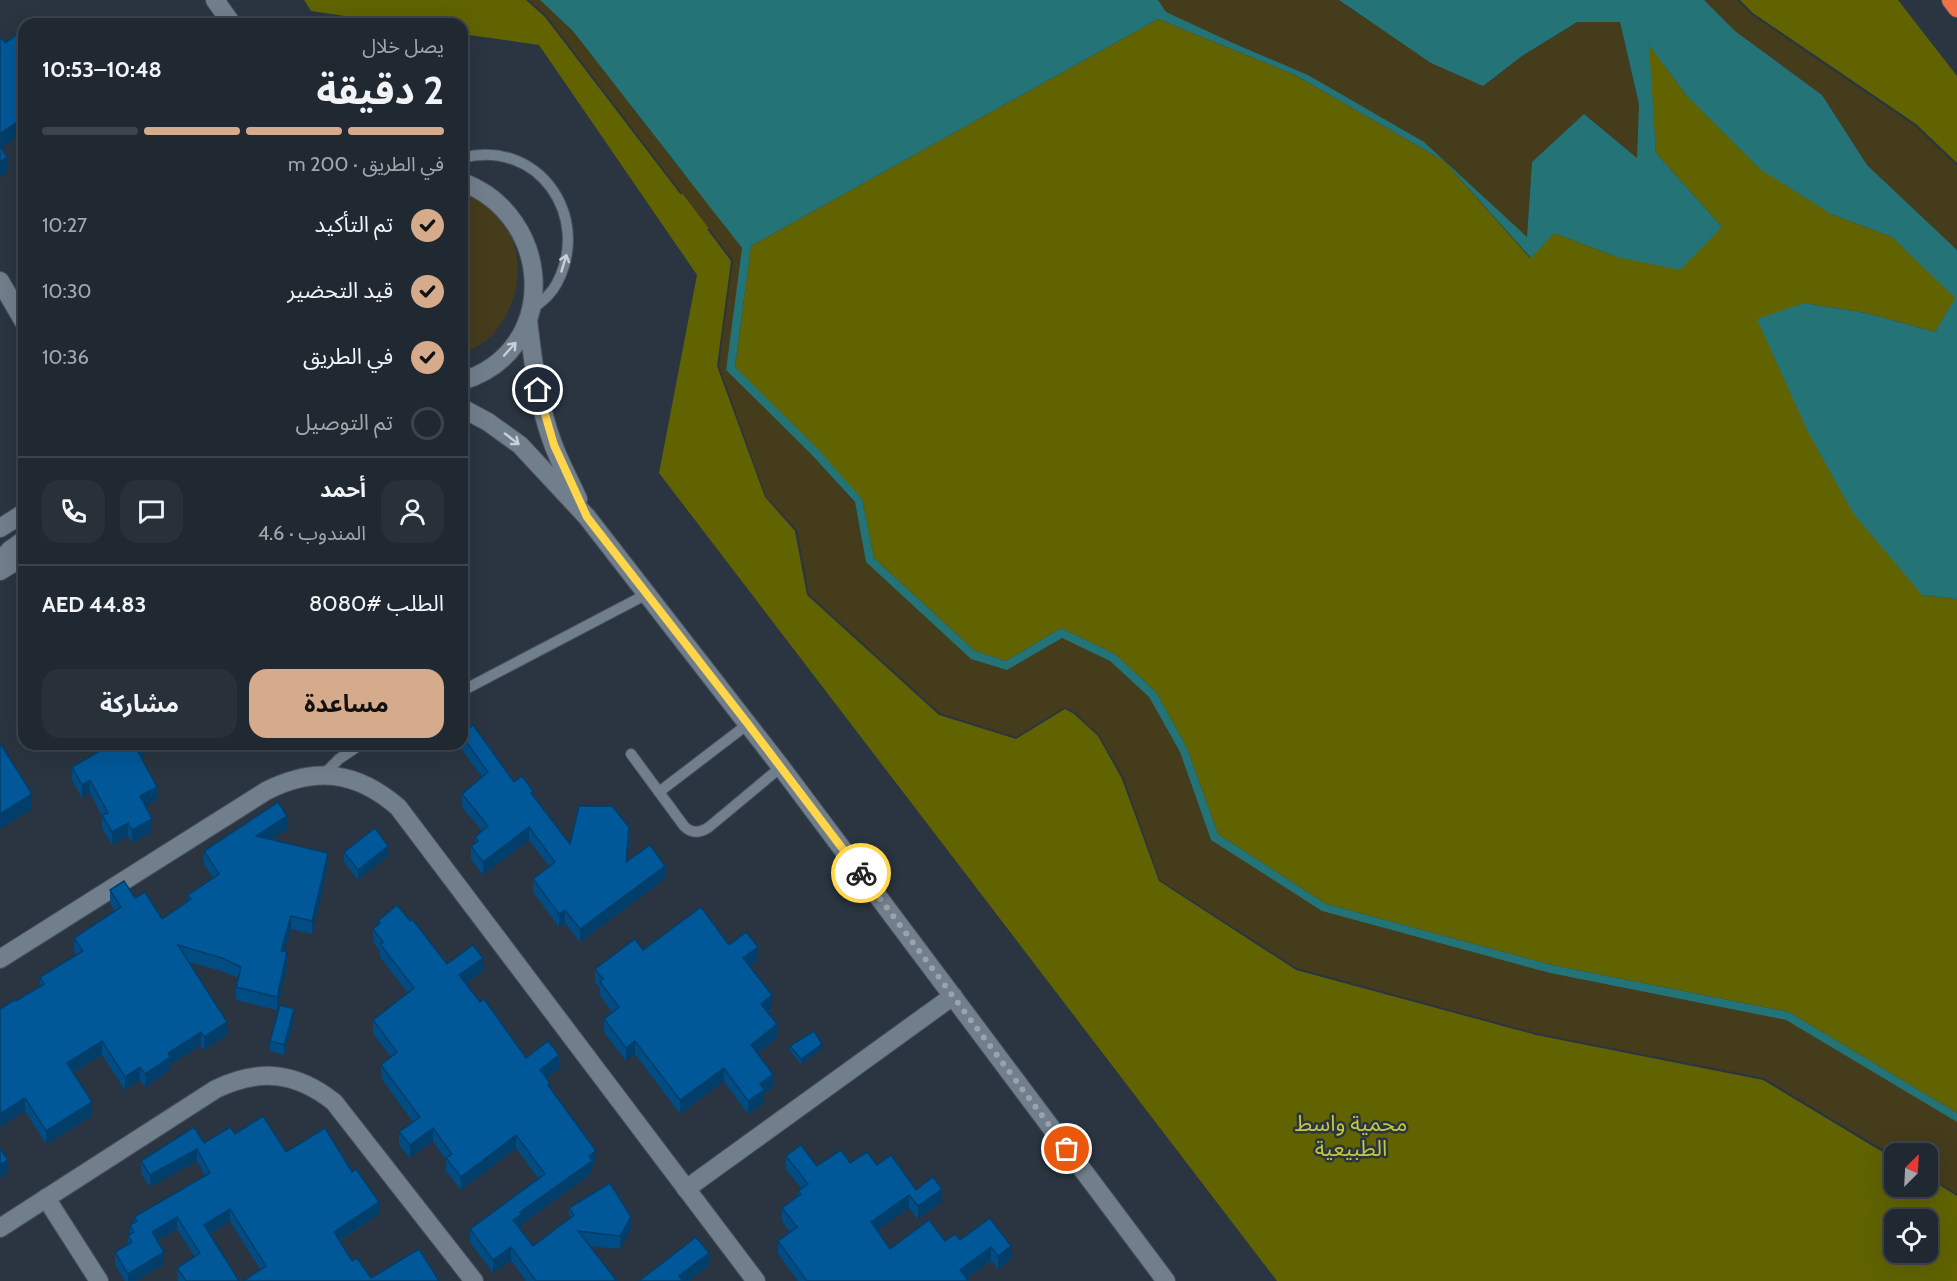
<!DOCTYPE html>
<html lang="ar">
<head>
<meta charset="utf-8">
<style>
	body { margin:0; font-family:Cabin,"Noto Sans Arabic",sans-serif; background:#283039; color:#f1f3f6; direction:rtl; height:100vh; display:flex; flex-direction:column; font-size:22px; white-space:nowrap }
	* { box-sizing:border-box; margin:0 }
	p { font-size:20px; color:#a2a6ab }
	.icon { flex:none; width:33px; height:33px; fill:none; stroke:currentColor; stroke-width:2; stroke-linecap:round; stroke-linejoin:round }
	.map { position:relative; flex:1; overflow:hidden; direction:ltr }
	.drawer { position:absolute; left:18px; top:18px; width:450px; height:732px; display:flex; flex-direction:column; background:#202831; border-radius:18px; box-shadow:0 6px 24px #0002,0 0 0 2px #3d444d; direction:rtl }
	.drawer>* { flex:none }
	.needle { width:39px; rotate:24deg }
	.tools { position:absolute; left:1884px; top:1143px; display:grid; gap:12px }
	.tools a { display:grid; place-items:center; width:54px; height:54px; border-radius:12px; background:#202831; box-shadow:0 6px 24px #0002,0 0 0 2px #3d444d; font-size:30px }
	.pin { position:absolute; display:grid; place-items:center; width:51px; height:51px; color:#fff; margin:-26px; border:3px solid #fff; border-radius:50%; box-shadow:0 2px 6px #0007 }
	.courier { position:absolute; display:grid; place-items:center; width:60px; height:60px; margin:-30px; border:4px solid #ffd54a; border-radius:50%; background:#fff; color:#222; box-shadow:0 2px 8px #0007 }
	.summary em { font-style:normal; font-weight:700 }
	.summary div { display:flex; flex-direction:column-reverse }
	.summary { display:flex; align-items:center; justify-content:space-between; height:102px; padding:0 24px }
	h1 { font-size:39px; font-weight:700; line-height:45px }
	.bar { display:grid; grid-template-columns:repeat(4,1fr); gap:9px 6px; align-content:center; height:72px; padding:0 24px }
	.bar i { height:8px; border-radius:4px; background:#3d444d }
	.bar .on { background:#d6ab8b }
	.bar p { grid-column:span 4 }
	.line { display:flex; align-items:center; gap:15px; padding:0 24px; border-top:2px solid #3d444d }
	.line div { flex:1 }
	.round { display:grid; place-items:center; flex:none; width:63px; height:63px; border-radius:18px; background:#283039 }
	ol { padding:0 24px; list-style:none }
	li { display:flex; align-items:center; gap:18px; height:66px }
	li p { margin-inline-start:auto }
	li .icon { padding:6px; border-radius:50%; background:#d6ab8b; color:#111; stroke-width:4 }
	li:last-child { color:#a2a6ab }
	li i { width:33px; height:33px; border:3px solid #3d444d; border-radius:50% }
	.button { display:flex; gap:12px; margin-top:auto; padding:12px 24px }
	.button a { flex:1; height:69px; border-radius:18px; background:#d6ab8b; color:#111; font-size:24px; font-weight:700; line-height:69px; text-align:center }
	.button a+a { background:#283039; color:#f1f3f6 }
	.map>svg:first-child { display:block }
	.green { fill:#606300; fill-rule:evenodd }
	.sand { fill:#443c1b }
	.water { fill:#247477 }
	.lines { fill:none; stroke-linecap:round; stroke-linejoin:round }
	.lane-casing { stroke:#49535d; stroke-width:12 }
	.street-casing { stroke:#49535d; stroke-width:20 }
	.secondary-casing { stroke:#49535d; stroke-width:20 }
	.highway-casing { stroke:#49535d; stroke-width:20 }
	.lane { stroke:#717e8c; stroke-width:10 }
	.street { stroke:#717e8c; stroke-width:18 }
	.secondary { stroke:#717e8c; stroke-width:18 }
	.highway { stroke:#f07246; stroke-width:18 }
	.wall { fill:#014c83 }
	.shaded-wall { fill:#013e6a }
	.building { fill:#015898; stroke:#013e6a; stroke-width:1.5 }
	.oneway { stroke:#c7cfd8 }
	.done { stroke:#9aa2ac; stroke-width:6; stroke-dasharray:0 10.8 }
	.route { stroke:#ffd54a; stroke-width:8 }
	.labels { text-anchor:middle; stroke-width:5; stroke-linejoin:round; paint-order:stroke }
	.park-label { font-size:22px; fill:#c2c73d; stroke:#2a3541 }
</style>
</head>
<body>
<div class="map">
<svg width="1957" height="1281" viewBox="0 0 1957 1281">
	<rect width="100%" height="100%" fill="#2a3541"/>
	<g class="green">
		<path d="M 304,0 L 526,0 L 545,17 L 681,195 L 694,169 L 748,218 L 707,229 L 731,261 L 717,366 L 765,497 L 795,531 L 807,595 L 939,715 L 1016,739 L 1065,709 L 1074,714 L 1098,736 L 1122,779 L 1159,881 L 1296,970 L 1536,1035 L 1763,1080 L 1894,1159 L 1894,1186 L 1928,1186 L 1928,1178 L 1957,1196 L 1957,1281 L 1277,1281 L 659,473 L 697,275 L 539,45 L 462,34 L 462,24 L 398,24 L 311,11 ZM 1894,1220 L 1928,1220 L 1928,1252 L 1894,1252 Z"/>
		<polygon points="1740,0 1898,0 1957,76 1957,163 1916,124 1753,13"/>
		<polygon points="1158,19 1295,75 1444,161 1530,258 1554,233 1617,257 1722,227 1656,153 1648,43 1687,96 1831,214 1892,237 1956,298 1935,332 1866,313 1804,303 1922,595 1957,599 1957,1113 1789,1012 1552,965 1326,904 1218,834 1187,748 1156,692 1115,654 1061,628 1006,661 975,651 874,558 862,499 735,367 751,246"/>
	</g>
	<g class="sand">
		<polygon points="529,0 540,0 573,31 742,248 726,370 811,454 855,503 866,562 971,659 1007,670 1062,638 1110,661 1149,697 1180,752 1211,840 1322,911 1550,973 1786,1020 1957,1122 1957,1194 1928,1176 1928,1154 1894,1154 1894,1156 1764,1078 1536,1033 1297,968 1160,880 1124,778 1099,735 1075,712 1065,707 1016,737 940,713 809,594 797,530 766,496 719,366 733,260 546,15"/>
		<polygon points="1158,0 1339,0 1355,12 1483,86 1522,56 1577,22 1620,22 1639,104 1637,158 1584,114 1532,162 1527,238 1423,142 1308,75 1233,43 1166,12"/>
		<polygon points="1704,0 1737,0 1752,15 1915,126 1957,166 1957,250 1867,165 1822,95 1735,31"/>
		<path d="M 462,189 C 469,192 477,195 483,199 C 527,233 528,294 493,334 C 485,343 472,349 462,355 Z"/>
	</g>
	<polygon class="water" points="540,0 1158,0 1166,12 1233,43 1308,75 1424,142 1527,237 1532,162 1584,114 1637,158 1639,104 1620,22 1577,22 1522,56 1483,86 1431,63 1339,0 1704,0 1735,31 1822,95 1867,165 1957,250 1957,599 1922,595 1853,513 1807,430 1757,319 1804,303 1866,313 1935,332 1955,298 1892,237 1831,214 1760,169 1687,96 1649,45 1656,153 1722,227 1680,270 1617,257 1554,233 1531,258 1444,161 1295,75 1158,19 751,246 735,367 817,448 862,499 874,558 975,651 1006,661 1061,628 1115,654 1156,692 1187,748 1218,834 1326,904 1552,965 1789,1012 1957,1113 1957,1122 1786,1020 1550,973 1322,911 1211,840 1180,752 1149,697 1110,661 1062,638 1007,670 971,659 866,562 855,502 811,454 726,370 742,248 573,31"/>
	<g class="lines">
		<defs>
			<g id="lane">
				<path d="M 462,158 C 538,138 592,216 557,283 C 551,295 541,302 531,310"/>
				<polyline points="462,691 647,594"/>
				<path d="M 631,754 L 684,826 C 692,834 700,833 709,827 L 781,767"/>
				<polyline points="323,775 339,759 361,744"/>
				<polyline points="659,792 748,724"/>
			</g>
			<g id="street">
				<polyline points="0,281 24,322"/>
				<path d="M 0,959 L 266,791 C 315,766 356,771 398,807 L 756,1281"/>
				<polyline points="686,1189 953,996"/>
				<polyline points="46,1198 99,1281"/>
				<path d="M 0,1228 L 216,1089 C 260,1068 296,1072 334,1102 L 474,1281"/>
			</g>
			<g id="secondary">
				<polyline points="215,0 232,24"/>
				<path d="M 462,182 C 554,216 561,351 462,381"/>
				<path d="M 528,320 C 533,362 538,404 553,444 C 560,463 570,481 578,499"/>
				<polyline points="462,408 488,422 520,445 587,517 781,767 1166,1281"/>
				<polyline points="0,528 24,513"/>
				<polyline points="0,561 10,550 24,540"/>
				<polyline points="0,571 24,556"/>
			</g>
			<polyline id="highway" points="1951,0 1957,8"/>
		</defs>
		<use href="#lane" class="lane-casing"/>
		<use href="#street" class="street-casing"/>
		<use href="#secondary" class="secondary-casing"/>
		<use href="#highway" class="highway-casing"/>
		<use href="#lane" class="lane"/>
		<use href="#street" class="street"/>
		<use href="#secondary" class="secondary"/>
		<use href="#highway" class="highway"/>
	</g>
	<g class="wall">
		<polygon points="462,733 514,782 533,795 570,844 629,840 627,861 665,879 580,942 565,923 559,927 533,892 533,879 549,866 529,840 483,875 471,859 471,846 475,843 475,837 482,831 462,807 462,794 482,777 460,747 460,744 462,744"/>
		<polygon points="143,761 157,800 145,806 152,832 132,843 128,836 112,845 102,828 102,816 90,793 82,798 72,780 72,767"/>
		<polygon points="287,829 271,839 328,866 312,934 291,929 284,951 287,965 277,1010 236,1000 236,987 238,978 222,971 188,962 227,1035 204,1050 201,1045 170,1065 170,1070 145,1087 140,1080 125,1090 102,1055 73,1073 92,1116 46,1144 25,1111 16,1001 40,987 40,977 77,955 74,951 74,938 115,911 110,903 110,890 135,898 162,919 188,901 188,895 213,878 204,864 204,851"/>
		<polygon points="344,852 388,856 358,880 344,862"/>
		<polygon points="378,921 410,921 447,964 483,971 466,983 480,1002 526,1058 559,1068 546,1078 550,1089 596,1164 592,1166 592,1173 522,1224 522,1227 520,1229 533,1246 569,1220 569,1208 631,1229 620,1249 589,1246 617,1281 526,1281 511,1260 493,1273 470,1242 470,1229 538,1178 516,1148 461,1190 446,1171 446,1160 433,1141 410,1158 399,1145 399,1132 413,1122 381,1078 381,1065 391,1057 373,1033 373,1020 408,993 380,957 380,951 373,942 373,929 378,925"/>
		<polygon points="729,945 758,960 749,967 772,1008 768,1012 777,1038 757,1053 773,1087 764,1094 764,1103 748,1114 724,1081 680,1114 635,1054 626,1061 604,1032 604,1019 612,1012 600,995 600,988 595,982 595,969 643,950"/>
		<polygon points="294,1020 284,1055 270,1051 270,1041"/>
		<polygon points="790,1046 822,1049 801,1064 790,1051"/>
		<polygon points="235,1134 286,1152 379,1214 340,1241 352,1261 371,1278 439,1281 243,1281 260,1269 230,1221 210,1234 239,1281 178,1281 177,1268 195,1257 177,1229 157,1241 164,1264 136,1281 125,1281 115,1264 115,1252 128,1244 128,1236 130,1234 130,1225 134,1222 134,1217 205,1176 197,1161 150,1187 141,1173 141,1161"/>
		<polygon points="786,1156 817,1166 850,1163 877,1165 916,1190 942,1202 918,1219 909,1208 877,1230 890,1249 945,1241 960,1240 990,1218 1011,1259 998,1269 991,1260 966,1279 968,1281 798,1281 778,1254 778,1241 790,1232 782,1221 782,1208 798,1197 798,1191 801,1188 786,1169"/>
	</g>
	<g class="shaded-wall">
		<polygon points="24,117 24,132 0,149 0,134"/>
		<polygon points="7,157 7,172 0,177 0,162"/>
		<polygon points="143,750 143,763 138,752"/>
		<polygon points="90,780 90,793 82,798 82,785"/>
		<polygon points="157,787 157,800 140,809 140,796"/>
		<polygon points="32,794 32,809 0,829 0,814"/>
		<polygon points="287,816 287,829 256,849 256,836"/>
		<polygon points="152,819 152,832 132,843 132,830"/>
		<polygon points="128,823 128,836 112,845 112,832"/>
		<polygon points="529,827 529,840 483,875 483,862"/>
		<polygon points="629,827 629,840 626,875 626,862"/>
		<polygon points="388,846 388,856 358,880 358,870"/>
		<polygon points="328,853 328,866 312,934 312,921"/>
		<polygon points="665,866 665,879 580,942 580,929"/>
		<polygon points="565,910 565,923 559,927 559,914"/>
		<polygon points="291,916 291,929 281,964 281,951"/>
		<polygon points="758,947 758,960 743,972 743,958"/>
		<polygon points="287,952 287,965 277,1010 277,997"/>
		<polygon points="483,958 483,971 459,988 459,975"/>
		<polygon points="772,995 772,1008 761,1017 761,1004"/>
		<polygon points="294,1009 294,1020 284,1055 284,1045"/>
		<polygon points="227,1022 227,1035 204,1050 204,1037"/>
		<polygon points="777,1024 777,1038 751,1058 751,1045"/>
		<polygon points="201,1032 201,1045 170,1065 170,1070 145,1087 145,1074 168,1053"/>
		<polygon points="102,1041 102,1055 67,1076 67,1063"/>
		<polygon points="635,1041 635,1054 626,1061 626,1048"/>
		<polygon points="822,1044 822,1049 801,1064 801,1059"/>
		<polygon points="559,1055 559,1068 540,1083 540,1070"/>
		<polygon points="140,1067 140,1080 125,1090 125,1077"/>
		<polygon points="724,1068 724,1081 680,1114 680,1100"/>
		<polygon points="773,1074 773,1087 764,1094 764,1103 748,1114 748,1101 760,1084"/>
		<polygon points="25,1098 25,1111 0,1127 0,1114"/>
		<polygon points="92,1102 92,1116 46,1144 46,1131"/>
		<polygon points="433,1128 433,1141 410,1158 410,1145"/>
		<polygon points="516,1135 516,1148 461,1190 461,1177"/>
		<polygon points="197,1149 197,1161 150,1187 150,1175"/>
		<polygon points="596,1151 596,1164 592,1166 592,1173 522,1224 522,1227 513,1233 513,1220 520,1212"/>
		<polygon points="8,1160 8,1173 0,1178 0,1165"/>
		<polygon points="942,1189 942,1202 918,1219 918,1206"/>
		<polygon points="909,1195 909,1208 871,1235 871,1222"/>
		<polygon points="379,1202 379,1214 334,1244 334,1232"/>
		<polygon points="230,1209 230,1221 204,1237 204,1225"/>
		<polygon points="177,1217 177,1229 152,1244 152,1232"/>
		<polygon points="631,1217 631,1229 620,1249 620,1236"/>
		<polygon points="1011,1246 1011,1259 998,1269 998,1256"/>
		<polygon points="511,1247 511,1260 493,1273 493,1260"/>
		<polygon points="991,1247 991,1260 963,1281 960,1270"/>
		<polygon points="164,1252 164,1264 136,1281 128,1281 128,1274"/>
		<polygon points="709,1253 709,1266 689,1281 679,1281 679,1276"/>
	</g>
	<g class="building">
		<polygon points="22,31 24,34 24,117 0,134 0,39 2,38 5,43"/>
		<polygon points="0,146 7,157 0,162"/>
		<polygon points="473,725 514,782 522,776 533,791 531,793 570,844 579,806 612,806 629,827 626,862 650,845 665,866 580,929 565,910 559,914 533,879 555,862 529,827 483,862 471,846 478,841 475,837 488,826 462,794 488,772 462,736 462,733"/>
		<polygon points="0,743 32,794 0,814"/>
		<polygon points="112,744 139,744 143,750 138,752 157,787 140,796 152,819 132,830 128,823 112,832 102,815 108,813 90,780 82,785 72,767"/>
		<polygon points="278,802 287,816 256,836 328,853 312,921 291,916 281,951 287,952 277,997 236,987 241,967 222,958 178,945 227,1022 204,1037 201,1032 168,1053 170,1057 145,1074 140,1067 125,1077 102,1041 67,1063 92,1102 46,1131 25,1098 0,1114 0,1009 16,999 16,1001 44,984 40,977 83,951 74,938 121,907 110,890 124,881 135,898 145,892 162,919 191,899 188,895 219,874 204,851"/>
		<polygon points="375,828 388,846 358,870 344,852"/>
		<polygon points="397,905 410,921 412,919 447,964 473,945 483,958 459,975 480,1002 484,999 526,1058 548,1041 559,1055 540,1070 550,1083 548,1085 596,1151 589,1156 592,1161 520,1212 522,1214 513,1220 533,1246 574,1215 569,1208 610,1183 631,1217 620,1236 578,1231 617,1281 536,1281 511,1247 493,1260 470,1229 545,1174 516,1135 461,1177 446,1158 452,1154 433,1128 410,1145 399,1132 420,1117 381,1065 397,1052 373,1020 414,988 380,944 383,942 373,929 380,923 378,921"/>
		<polygon points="701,907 729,945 746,932 758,947 743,958 772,995 761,1004 777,1024 751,1045 773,1074 760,1084 764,1090 748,1101 724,1068 680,1100 635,1041 626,1048 604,1019 619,1007 600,982 603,979 595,969 635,939 643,950"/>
		<polygon points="280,1005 294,1009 284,1045 270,1041"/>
		<polygon points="814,1031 822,1044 801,1059 790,1046"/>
		<polygon points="263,1116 286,1152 325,1128 352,1172 356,1169 379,1202 334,1232 352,1261 357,1258 371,1278 419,1249 439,1281 243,1281 266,1266 230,1209 204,1225 239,1281 186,1281 177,1268 200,1253 177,1217 152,1232 164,1252 128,1274 115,1252 132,1242 128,1236 134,1232 130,1225 137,1221 134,1217 210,1173 197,1149 150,1175 141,1161 194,1127 204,1143 230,1127 235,1134"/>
		<polygon points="801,1145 817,1166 841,1150 850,1163 867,1152 877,1165 891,1155 916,1190 933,1177 942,1189 918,1206 909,1195 871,1222 890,1249 929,1220 945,1241 955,1234 960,1240 990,1218 1011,1246 998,1256 991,1247 960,1270 968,1281 807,1281 778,1241 797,1227 782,1208 801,1194 798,1191 808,1184 786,1156"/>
		<polygon points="0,1148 8,1160 0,1165"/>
		<polygon points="696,1237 709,1253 679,1276 683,1281 639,1281"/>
	</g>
	<defs><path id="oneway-shaft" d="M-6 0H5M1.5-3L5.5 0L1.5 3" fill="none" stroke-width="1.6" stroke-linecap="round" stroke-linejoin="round" transform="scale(1.5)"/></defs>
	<g class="oneway">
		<use href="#oneway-shaft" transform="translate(564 263) rotate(-73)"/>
		<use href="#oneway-shaft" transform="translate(510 349) rotate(-48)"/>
		<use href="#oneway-shaft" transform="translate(512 439) rotate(38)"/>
	</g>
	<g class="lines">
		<polyline class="done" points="861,873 1067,1149"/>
		<polyline class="route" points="538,390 554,445 587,517 748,724 861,873"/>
	</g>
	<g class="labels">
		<g class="park-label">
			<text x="1351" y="1131">محمية واسط<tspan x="1351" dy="25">الطبيعية</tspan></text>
		</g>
	</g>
</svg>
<div class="tools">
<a><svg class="needle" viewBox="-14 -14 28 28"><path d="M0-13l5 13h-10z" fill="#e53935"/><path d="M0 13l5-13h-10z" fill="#a2a6ab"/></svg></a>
<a><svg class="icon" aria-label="locate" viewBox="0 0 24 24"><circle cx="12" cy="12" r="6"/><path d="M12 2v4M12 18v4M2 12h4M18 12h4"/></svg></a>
</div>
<div class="pin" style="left:1067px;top:1149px;background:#ea580c"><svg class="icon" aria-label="bag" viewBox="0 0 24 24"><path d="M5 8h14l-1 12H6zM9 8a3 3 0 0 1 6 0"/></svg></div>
<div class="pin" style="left:538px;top:390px;background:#1f2937"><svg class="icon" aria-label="home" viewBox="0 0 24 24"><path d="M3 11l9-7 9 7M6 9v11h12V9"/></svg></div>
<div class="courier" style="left:861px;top:873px"><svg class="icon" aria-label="bike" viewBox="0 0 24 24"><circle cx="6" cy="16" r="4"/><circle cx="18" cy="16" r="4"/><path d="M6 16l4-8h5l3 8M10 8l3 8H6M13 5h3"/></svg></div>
<section class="drawer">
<div class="summary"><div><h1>2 دقيقة</h1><p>يصل خلال</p></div><em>10:48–10:53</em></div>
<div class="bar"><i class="on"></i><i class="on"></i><i class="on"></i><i></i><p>في الطريق · 200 m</p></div>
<ol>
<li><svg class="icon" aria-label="check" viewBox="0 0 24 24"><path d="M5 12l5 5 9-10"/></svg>تم التأكيد<p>10:27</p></li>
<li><svg class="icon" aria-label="check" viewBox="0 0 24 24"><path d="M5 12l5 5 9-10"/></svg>قيد التحضير<p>10:30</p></li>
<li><svg class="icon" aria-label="check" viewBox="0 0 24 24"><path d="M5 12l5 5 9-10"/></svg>في الطريق<p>10:36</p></li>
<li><i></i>تم التوصيل</li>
</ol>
<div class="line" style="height:108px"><a class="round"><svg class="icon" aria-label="person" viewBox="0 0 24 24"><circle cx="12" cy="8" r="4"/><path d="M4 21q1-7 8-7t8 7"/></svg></a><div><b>أحمد</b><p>المندوب · 4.6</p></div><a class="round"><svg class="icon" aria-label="chat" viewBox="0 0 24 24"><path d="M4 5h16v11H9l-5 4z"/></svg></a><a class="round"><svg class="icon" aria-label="phone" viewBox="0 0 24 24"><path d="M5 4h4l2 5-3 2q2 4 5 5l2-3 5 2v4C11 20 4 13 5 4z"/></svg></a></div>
<div class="line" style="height:78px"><div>الطلب #8080</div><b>AED 44.83</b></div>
<div class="button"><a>مساعدة</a><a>مشاركة</a></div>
</section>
</div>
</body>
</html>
